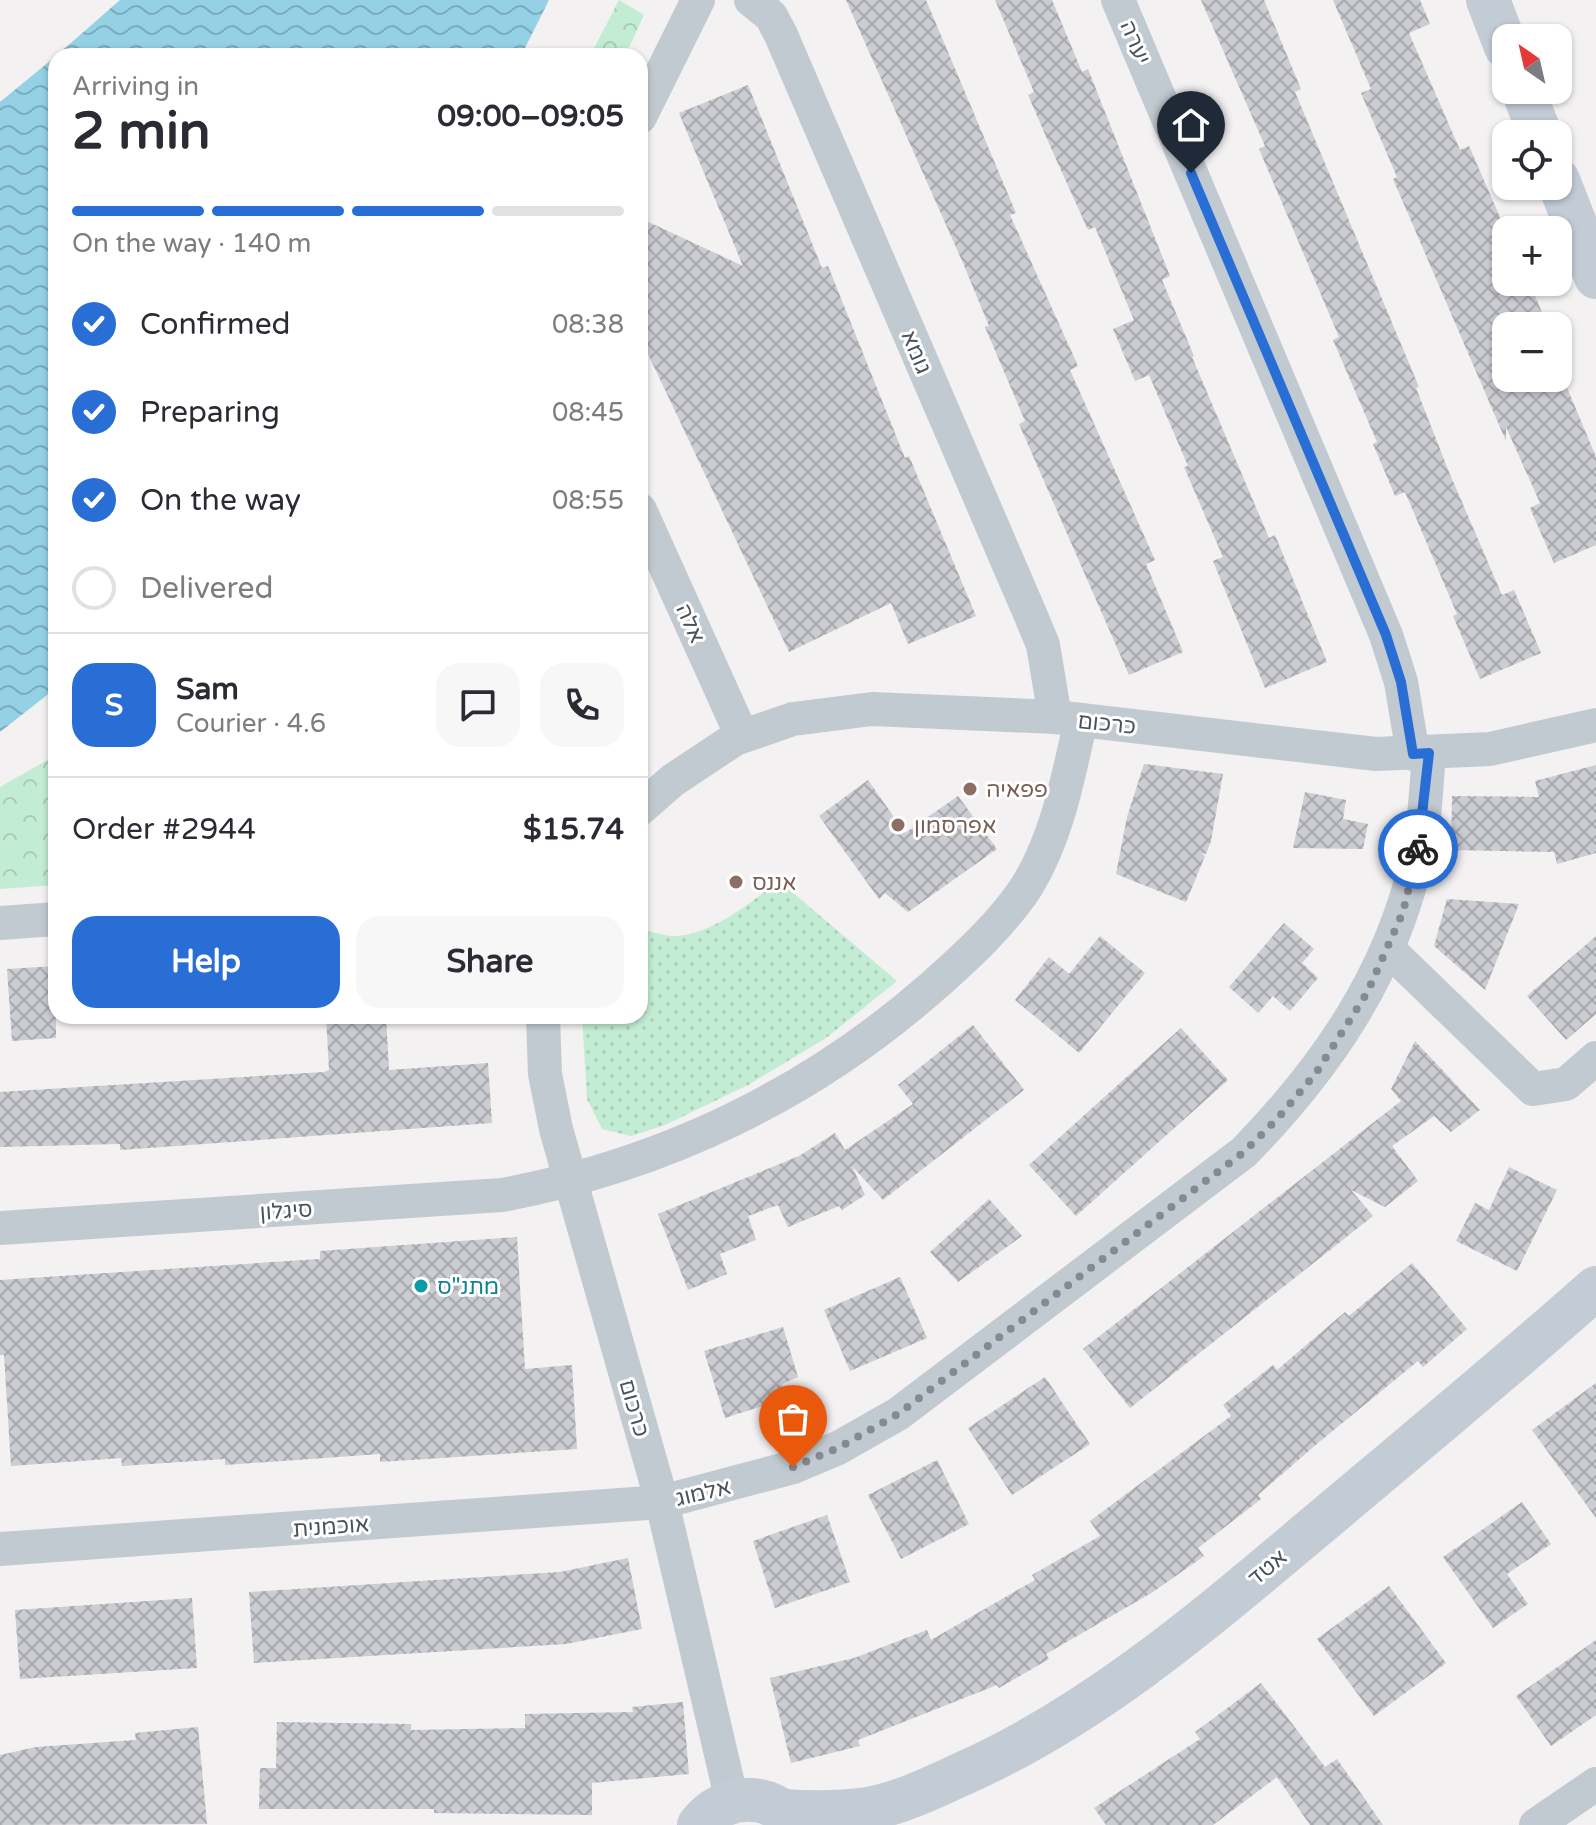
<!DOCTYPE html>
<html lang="en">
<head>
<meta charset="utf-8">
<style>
	body { margin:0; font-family:"Varela Round","Noto Sans Hebrew",sans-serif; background:#f7f7f7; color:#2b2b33; height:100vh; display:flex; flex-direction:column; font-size:30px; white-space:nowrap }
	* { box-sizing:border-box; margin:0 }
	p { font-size:26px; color:#7c7c81 }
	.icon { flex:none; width:44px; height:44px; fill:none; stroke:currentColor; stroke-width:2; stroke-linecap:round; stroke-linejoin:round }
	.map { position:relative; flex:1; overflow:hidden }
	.sheet { position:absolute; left:48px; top:48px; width:600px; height:976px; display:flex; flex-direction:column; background:#fff; border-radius:24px; box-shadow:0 2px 6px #0004 }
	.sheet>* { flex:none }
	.needle { width:52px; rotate:326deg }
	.controls { position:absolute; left:1492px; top:24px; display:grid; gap:16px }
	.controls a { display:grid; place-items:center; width:80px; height:80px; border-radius:16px; background:#fff; box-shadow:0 2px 6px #0004; font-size:40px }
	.pin { position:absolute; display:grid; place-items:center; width:68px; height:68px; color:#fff; margin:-82px -34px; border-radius:50% 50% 50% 0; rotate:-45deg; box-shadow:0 0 8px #0007 }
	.pin .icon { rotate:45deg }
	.courier { position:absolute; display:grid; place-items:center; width:80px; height:80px; margin:-40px; border:6px solid #296ed4; border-radius:50%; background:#fff; color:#222; box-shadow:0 2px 10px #0007 }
	.summary em { font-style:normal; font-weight:800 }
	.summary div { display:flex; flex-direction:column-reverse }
	.summary { display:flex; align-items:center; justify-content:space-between; height:136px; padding:0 24px }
	h1 { font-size:52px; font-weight:800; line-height:60px }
	.bar { display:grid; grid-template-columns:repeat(4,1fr); gap:12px 8px; align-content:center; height:96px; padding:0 24px }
	.bar i { height:10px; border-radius:6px; background:#e1e1e2 }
	.bar .current { background:#296ed4 }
	.bar p { grid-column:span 4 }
	.line { display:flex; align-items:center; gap:20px; padding:0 24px; border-top:2px solid #e1e1e2 }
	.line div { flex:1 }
	.round { display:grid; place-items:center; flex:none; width:84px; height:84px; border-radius:24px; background:#f7f7f7 }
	ol { padding:0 24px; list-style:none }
	li { display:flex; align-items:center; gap:24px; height:88px }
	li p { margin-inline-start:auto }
	li .icon { padding:8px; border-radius:50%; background:#296ed4; color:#fff; stroke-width:4 }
	li:last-child { color:#7c7c81 }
	li i { width:44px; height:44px; border:4px solid #e1e1e2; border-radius:50% }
	.primary-button { display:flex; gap:16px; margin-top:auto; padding:16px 24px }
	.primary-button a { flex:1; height:92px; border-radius:24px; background:#296ed4; color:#fff; font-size:32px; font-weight:800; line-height:92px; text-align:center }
	.primary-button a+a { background:#f7f7f7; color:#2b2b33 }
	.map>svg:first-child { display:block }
	.grass { fill:url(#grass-dots) }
	.park { fill:url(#park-crowns) }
	.water { fill:url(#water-waves) }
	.building { fill:url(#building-cross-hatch) }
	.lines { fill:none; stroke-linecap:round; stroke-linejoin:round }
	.street { stroke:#c2cad1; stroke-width:34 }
	.secondary { stroke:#c3cbd5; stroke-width:44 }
	.done { stroke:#858a90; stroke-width:8; stroke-dasharray:0 14.4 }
	.route { stroke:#296ed4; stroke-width:10 }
	.education-dot { fill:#8d6e63; stroke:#fff; stroke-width:3 }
	.culture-dot { fill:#0f9aa8; stroke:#fff; stroke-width:3 }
	.labels { text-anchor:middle; stroke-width:6; stroke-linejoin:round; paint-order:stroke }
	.street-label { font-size:22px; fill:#4a535c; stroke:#fff }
	.education-label { font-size:22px; fill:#785e54; stroke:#fff; text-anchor:start }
	.culture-label { font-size:22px; fill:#0d838f; stroke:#fff; text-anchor:start }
</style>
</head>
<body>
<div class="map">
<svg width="1596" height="1825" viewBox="0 0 1596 1825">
	<defs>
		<pattern id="grass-dots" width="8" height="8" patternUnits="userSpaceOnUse" patternTransform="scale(2)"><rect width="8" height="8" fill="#c3ecd4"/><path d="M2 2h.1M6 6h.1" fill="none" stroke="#a9ccb8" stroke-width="1.8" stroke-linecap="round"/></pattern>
		<pattern id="park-crowns" width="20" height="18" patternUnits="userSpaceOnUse" patternTransform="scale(2)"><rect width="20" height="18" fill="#c3ecd4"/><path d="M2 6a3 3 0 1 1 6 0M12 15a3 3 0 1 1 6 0" fill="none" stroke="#a9ccb8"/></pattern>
		<pattern id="water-waves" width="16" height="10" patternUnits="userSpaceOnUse" patternTransform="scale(2)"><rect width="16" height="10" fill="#94d1e5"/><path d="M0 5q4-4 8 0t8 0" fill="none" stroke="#7bacbd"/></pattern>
		<pattern id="building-cross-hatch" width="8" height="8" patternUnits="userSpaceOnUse" patternTransform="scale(2)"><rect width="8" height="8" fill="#cbcdd2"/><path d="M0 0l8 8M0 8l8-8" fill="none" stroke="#a7a9ae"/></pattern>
	</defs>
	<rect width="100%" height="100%" fill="#f3f1f1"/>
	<path class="grass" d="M 779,881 L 897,981 L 826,1038 L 748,1085 L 665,1125 L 631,1136 L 602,1129 L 587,1099 L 582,1016 L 640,1016 L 640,929 C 650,931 661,935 672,936 C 709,937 751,902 779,881 Z"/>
	<g class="park">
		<polygon points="619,0 644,15 625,56 590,56"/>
		<polygon points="56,755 56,885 0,889 0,787"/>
	</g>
	<g class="water">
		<polygon points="120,0 549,0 521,56 56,56"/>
		<polygon points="56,56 56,688 0,732 0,102"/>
	</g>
	<g class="building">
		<polygon points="846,0 926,0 1016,213 1010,215 1078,366 1070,370 1155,560 1146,564 1183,652 1129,675 1019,424 1025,421 985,327 989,326 963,263"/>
		<polygon points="995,0 1052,0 1082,72 1088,69 1170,276 1162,280 1194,356 1192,357 1269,538 1275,535 1327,662 1265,688 1213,561 1223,557 1184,467 1188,466 1149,375 1135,381 1113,329 1134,320 1095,227 1088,230 1051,148 1028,95 1034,92"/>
		<polygon points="1201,0 1264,0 1301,89 1295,92 1419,387 1416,388 1449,472 1502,595 1514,590 1541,653 1480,679 1453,616 1457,614 1405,492 1395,496 1373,444 1377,442 1333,340 1339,337 1259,149 1265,146"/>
		<polygon points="1333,0 1420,0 1430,24 1409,33 1460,150 1469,146 1506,231 1506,282 1529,282 1548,326 1506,326 1506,378 1563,378 1596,457 1596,545 1554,563 1530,508 1540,503 1506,427 1506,441 1393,179 1397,177 1361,93 1371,89"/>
		<polygon points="748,85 822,268 828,266 905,458 909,456 976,616 908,644 891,603 789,652 640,337 640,218 743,266 679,113"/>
		<polygon points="1144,764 1223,774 1211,841 1206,854 1201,853 1205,856 1186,902 1116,874 1127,817"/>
		<polygon points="1596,765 1596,853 1557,864 1554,852 1451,850 1452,796 1539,797 1535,781"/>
		<polygon points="868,780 905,833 958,796 997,849 908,912 885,893 879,899 819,816"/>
		<polygon points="1305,792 1346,800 1343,819 1368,824 1363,849 1293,848"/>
		<polygon points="1447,899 1519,904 1485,990 1434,946"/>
		<polygon points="1284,923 1314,949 1302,963 1318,978 1290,1011 1273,996 1258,1013 1229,987"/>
		<polygon points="1100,936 1145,973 1079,1053 1015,1000 1049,957 1069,974"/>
		<polygon points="1596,936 1596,1014 1566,1040 1527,996"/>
		<polygon points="56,966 56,1038 12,1041 7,969"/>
		<polygon points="326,1016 386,1016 389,1070 488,1063 492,1123 120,1150 120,1144 0,1147 0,1092 324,1072 329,1070"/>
		<polygon points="973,1025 1024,1090 883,1200 852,1166 865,1195 842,1210 839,1206 788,1227 778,1205 748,1216 756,1240 720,1254 727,1274 688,1290 658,1214 799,1156 835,1133 845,1150 913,1104 898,1085"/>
		<polygon points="1181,1028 1228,1080 1076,1216 1029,1165"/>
		<polygon points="1415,1041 1480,1110 1451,1132 1434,1116 1392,1146 1418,1181 1385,1207 1351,1190 1373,1216 1130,1408 1083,1349 1401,1101 1391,1089"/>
		<polygon points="1509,1167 1557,1190 1517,1271 1456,1241 1475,1203 1489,1210"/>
		<polygon points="989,1199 1022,1236 958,1282 930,1252"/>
		<polygon points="517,1237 525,1369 572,1365 577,1449 380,1462 380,1454 225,1465 225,1459 122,1466 121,1458 11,1466 4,1355 0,1355 0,1280 320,1259 320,1251"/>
		<polygon points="1412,1263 1467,1329 1423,1367 1418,1361 1318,1443 1258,1495 1261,1499 1198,1548 1204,1556 1153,1592 1046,1654 1049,1659 999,1688 997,1685 858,1740 860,1746 791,1763 770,1678 854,1658 927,1630 931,1640 1035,1580 1032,1575 1100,1536 1090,1521 1231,1416 1223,1405 1273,1365 1277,1370 1345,1312 1349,1316"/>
		<polygon points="900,1277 927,1338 850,1371 824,1310"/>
		<polygon points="783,1327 798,1377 782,1384 787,1398 725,1418 704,1351"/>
		<polygon points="1045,1377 1090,1444 1012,1495 968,1428"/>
		<polygon points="1596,1383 1596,1518 1532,1430"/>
		<polygon points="937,1460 969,1524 901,1559 868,1495"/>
		<polygon points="1522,1502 1551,1544 1507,1574 1528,1604 1493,1628 1443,1557"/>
		<polygon points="827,1515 850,1582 775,1608 753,1541"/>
		<polygon points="628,1558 642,1629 566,1644 254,1663 249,1592 560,1572"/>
		<polygon points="1389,1586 1446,1663 1374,1716 1317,1639"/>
		<polygon points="192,1598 197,1668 20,1679 15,1610"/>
		<polygon points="1596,1640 1596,1715 1551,1746 1516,1696"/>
		<polygon points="1261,1683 1325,1767 1337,1759 1383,1825 1310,1825 1277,1777 1213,1825 1106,1825 1094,1808 1200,1739 1195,1732"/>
		<polygon points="683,1702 689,1774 592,1783 592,1815 434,1813 434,1809 259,1809 260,1768 276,1768 277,1722 411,1724 411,1730 525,1728 525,1714 633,1712 632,1707"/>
		<polygon points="198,1727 207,1824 0,1825 0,1755 36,1747 136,1740 135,1733"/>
	</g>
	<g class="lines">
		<g class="street">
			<polyline points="751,0 771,16 781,35 1031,616 1043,645 1055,717"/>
			<polyline points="1118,0 1386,635 1401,682 1413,754"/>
			<polyline points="640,117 698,0"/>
			<polyline points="640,510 742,736"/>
			<polyline points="640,809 673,780 735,739 793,719 872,709 1055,717 1376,754 1490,749 1596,725"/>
			<polyline points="0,923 56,919"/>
			<polyline points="1388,949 1533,1089 1566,1084 1596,1058"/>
			<polyline points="543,1016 545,1074 556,1129 662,1502 732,1801"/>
			<path d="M 0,1228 L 502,1195 C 663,1165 809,1095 932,987 C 965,958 1003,923 1027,886 C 1058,835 1068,777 1081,720"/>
			<path d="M 0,1549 L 662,1502 L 793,1467 L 838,1448 L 898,1414 L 1244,1152 C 1325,1069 1389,977 1416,862 C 1425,827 1426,789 1429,753"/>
			<polyline points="1536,1825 1596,1784"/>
		</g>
		<g class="secondary">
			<polyline points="1488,0 1506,47"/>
			<polyline points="1523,90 1540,134"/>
			<polyline points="1558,180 1596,277"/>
			<path d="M 783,1811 C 812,1813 839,1813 868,1809 C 901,1803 934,1787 964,1773 C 1103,1711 1218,1608 1333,1512 C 1421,1438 1510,1364 1596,1288"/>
			<path d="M 699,1825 C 724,1792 771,1791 796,1825"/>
		</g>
	</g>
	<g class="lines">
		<polyline class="done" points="793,1467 838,1448 898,1414 1244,1152 1278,1118 1316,1073 1367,993 1403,912 1418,849"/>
		<polyline class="route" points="1191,173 1386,635 1401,682 1413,754 1429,753 1418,849"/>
	</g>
	<g class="education-dot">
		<circle cx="970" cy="789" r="8"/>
		<circle cx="898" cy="825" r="8"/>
		<circle cx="736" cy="882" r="8"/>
	</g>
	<circle class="culture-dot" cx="421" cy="1286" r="8"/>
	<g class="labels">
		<g class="street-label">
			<text transform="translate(1136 42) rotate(67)" y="8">יערה</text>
			<text transform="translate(917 352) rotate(67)" y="8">גומא</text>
			<text transform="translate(691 623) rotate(66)" y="8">אלה</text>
			<text transform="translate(1107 723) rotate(6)" y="8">כרכום</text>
			<text transform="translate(286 1210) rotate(-4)" y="8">סיגלון</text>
			<text transform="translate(635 1408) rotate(74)" y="8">כרכום</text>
			<text transform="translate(703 1492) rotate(-13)" y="8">אלמוג</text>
			<text transform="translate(331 1526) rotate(-4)" y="8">אוכמנית</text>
			<text transform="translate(1267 1567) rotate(-40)" y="8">אטד</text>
		</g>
		<g class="education-label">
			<text x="986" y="797">פפאיה</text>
			<text x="914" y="833">אפרסמון</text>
			<text x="752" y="890">אננס</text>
		</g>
		<g class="culture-label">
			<text x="437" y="1294">מתנ"ס</text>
		</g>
	</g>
</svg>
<div class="controls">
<a><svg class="needle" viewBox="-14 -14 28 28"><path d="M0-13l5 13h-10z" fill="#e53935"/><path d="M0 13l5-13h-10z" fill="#7c7c81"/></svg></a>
<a><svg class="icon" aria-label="locate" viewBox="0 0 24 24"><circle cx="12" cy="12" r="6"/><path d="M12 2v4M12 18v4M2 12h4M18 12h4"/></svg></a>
<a>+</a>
<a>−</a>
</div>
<div class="pin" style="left:793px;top:1467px;background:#ea580c"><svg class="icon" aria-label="bag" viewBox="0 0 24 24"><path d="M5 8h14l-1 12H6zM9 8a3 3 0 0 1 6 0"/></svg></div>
<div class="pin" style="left:1191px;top:173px;background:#1f2937"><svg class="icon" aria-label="home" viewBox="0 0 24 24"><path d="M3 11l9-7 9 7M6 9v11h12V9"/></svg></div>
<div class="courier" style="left:1418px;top:849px"><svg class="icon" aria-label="bike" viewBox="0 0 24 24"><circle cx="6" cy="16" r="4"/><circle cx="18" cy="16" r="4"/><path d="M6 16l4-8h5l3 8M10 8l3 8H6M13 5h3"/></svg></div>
<section class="sheet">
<div class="summary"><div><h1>2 min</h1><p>Arriving in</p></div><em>09:00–09:05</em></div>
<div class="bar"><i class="current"></i><i class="current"></i><i class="current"></i><i></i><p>On the way · 140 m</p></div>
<ol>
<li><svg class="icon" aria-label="check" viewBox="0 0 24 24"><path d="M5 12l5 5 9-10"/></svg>Confirmed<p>08:38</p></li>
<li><svg class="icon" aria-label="check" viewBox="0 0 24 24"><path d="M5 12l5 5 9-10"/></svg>Preparing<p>08:45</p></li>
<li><svg class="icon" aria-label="check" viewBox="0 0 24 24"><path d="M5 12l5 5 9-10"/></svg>On the way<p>08:55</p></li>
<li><i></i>Delivered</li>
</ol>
<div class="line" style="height:144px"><b class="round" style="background:#296ed4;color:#fff">S</b><div><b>Sam</b><p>Courier · 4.6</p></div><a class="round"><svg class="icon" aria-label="chat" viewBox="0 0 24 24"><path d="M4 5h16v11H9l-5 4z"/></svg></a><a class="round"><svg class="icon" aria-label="phone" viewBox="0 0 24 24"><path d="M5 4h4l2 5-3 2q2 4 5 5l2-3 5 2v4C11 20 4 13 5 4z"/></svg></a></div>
<div class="line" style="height:104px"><div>Order #2944</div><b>$15.74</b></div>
<div class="primary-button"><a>Help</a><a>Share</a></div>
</section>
</div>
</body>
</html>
